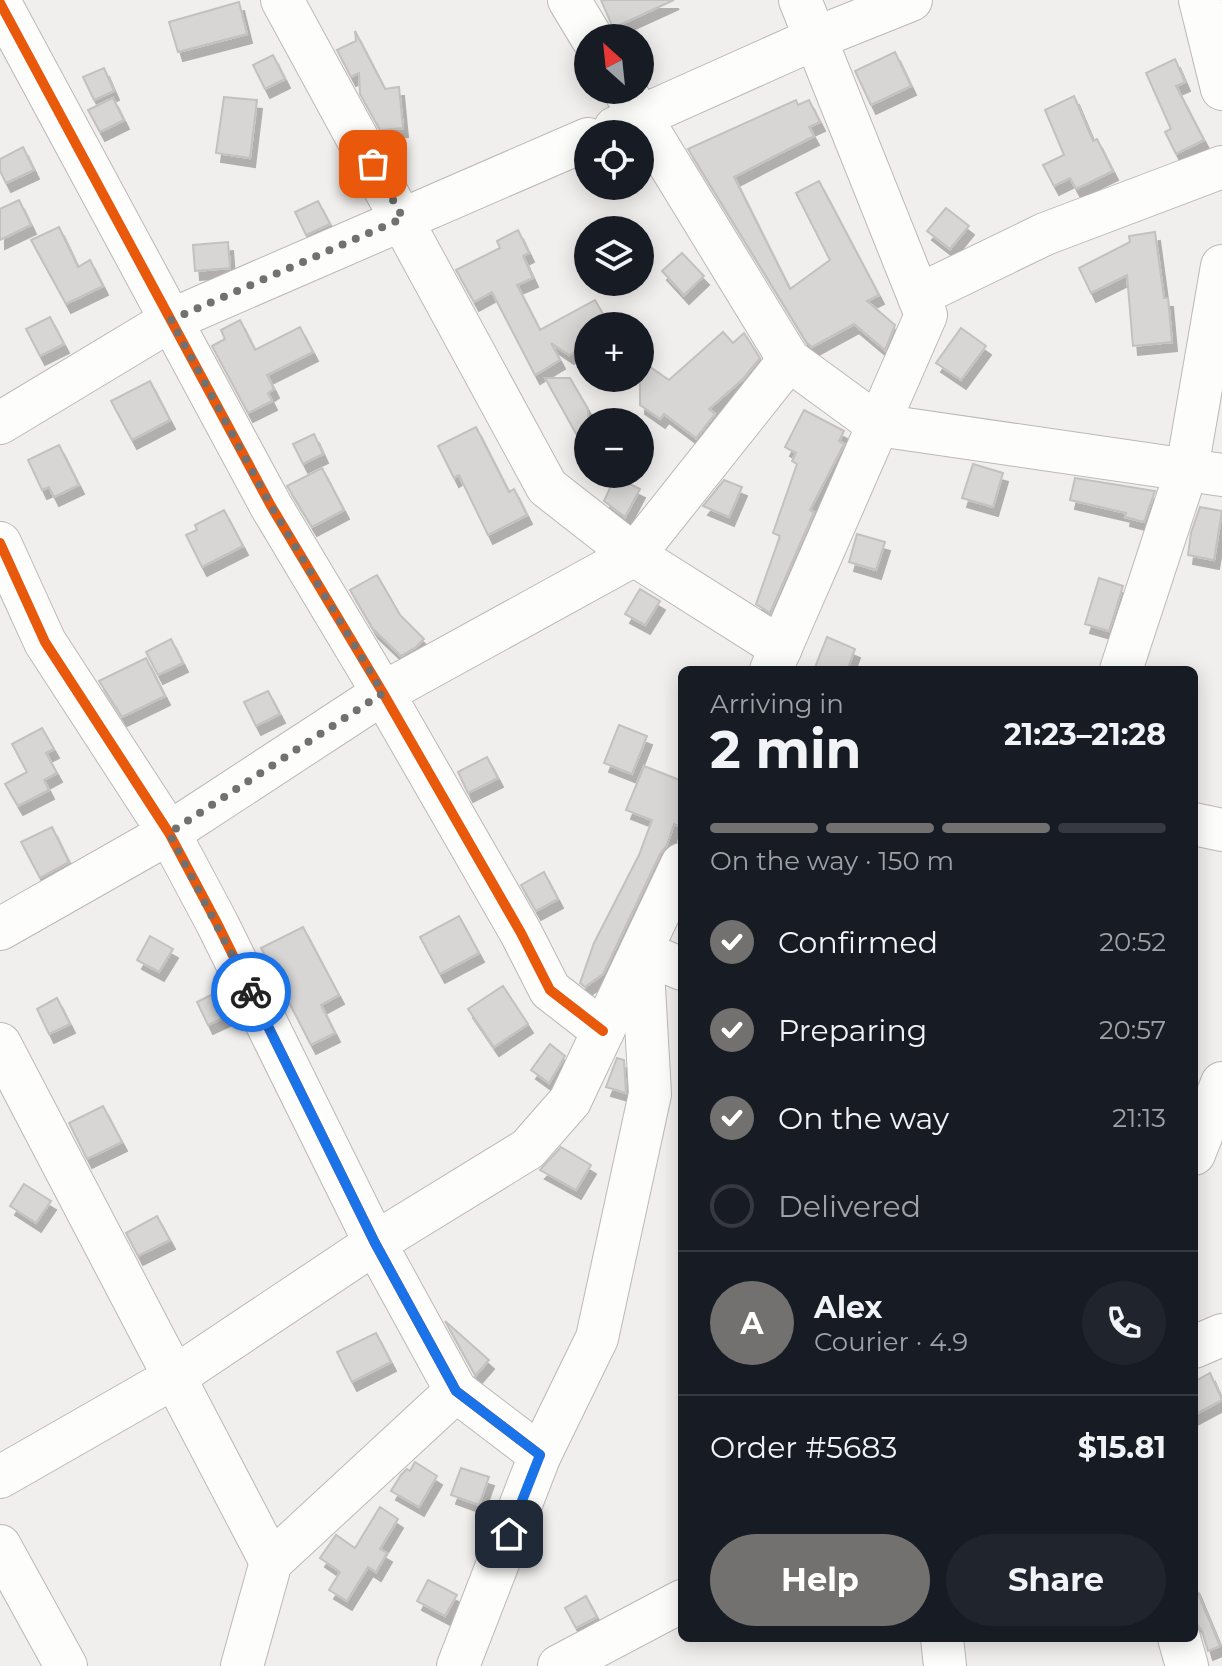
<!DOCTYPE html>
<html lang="en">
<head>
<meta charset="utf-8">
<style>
	body { margin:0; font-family:Montserrat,sans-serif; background:#20242c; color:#f1f3f6; height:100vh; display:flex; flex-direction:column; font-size:30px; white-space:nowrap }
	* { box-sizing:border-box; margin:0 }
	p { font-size:26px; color:#9ea1a6 }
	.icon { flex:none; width:44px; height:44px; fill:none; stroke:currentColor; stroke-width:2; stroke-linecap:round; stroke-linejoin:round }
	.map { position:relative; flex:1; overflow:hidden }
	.drawer { position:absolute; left:678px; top:666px; width:520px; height:976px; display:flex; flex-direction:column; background:#171b24; border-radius:12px; box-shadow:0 4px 20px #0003 }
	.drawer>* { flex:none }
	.needle { width:52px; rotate:333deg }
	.tools { position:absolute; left:574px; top:24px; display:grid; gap:16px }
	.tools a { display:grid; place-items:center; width:80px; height:80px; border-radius:50%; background:#171b24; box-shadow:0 4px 20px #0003; font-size:40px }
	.pin { position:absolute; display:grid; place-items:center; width:68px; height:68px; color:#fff; margin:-34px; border-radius:16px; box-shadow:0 4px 12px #0006 }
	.courier { position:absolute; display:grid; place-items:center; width:80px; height:80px; margin:-40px; border:6px solid #1a73e8; border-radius:50%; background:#fff; color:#222; box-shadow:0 2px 10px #0007 }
	.headline em { font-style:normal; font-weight:700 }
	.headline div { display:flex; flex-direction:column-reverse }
	.headline { display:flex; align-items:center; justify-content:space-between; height:136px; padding:0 32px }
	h1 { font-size:52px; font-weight:700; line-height:60px }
	.bar { display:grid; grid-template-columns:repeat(4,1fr); gap:12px 8px; align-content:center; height:96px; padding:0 32px }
	.bar i { height:10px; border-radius:6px; background:#363941 }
	.bar .active { background:#727170 }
	.bar p { grid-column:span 4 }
	.line { display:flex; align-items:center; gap:20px; padding:0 32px; border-top:2px solid #363941 }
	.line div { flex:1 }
	.round { display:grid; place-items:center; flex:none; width:84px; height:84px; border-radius:42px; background:#20242c }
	ol { padding:0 32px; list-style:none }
	li { display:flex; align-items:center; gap:24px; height:88px }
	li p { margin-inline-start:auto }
	li .icon { padding:8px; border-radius:50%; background:#727170; color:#fff; stroke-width:4 }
	li:last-child { color:#9ea1a6 }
	li i { width:44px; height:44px; border:4px solid #363941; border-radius:50% }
	.action { display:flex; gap:16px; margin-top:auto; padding:16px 32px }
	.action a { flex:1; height:92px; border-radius:48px; background:#727170; color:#fff; font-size:32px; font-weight:700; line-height:92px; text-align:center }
	.action a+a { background:#20242c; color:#f1f3f6 }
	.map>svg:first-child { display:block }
	.building { fill:#d7d6d5; stroke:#c3c1c0; stroke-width:2; filter:url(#shadow) }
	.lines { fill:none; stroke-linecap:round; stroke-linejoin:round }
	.minor-casing { stroke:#bbb9b8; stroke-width:44 }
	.minor { stroke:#fdfdfc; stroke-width:42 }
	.cycleway-casing { stroke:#fff; stroke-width:15 }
	.cycleway { stroke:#e8590c; stroke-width:10 }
	.done { stroke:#727170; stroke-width:8; stroke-dasharray:0 14.4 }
	.route { stroke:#1a73e8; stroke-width:10 }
</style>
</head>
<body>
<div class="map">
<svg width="1222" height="1666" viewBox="0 0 1222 1666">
	<defs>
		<filter id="shadow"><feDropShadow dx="5" dy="9" stdDeviation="0" flood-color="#0004"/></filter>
	</defs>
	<rect width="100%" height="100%" fill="#f1efed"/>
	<g class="building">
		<polygon points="601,0 674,0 613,28"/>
		<polygon points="239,2 247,34 178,52 169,22"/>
		<polygon points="355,31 385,89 399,87 403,128 380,130 360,94 359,73 351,77 337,50 356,41"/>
		<polygon points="895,52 911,86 871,105 855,71"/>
		<polygon points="273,55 285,79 265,89 253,65"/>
		<polygon points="1175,59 1185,82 1176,86 1204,140 1176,154 1165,132 1171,129 1146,73"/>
		<polygon points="104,68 114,91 94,100 83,77"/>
		<polygon points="1074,96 1093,141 1097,139 1113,171 1076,189 1070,178 1054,186 1043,165 1064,155 1045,110"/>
		<polygon points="224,97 257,100 250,158 216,153"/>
		<polygon points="113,98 124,120 100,132 88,110"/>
		<polygon points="796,100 798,105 809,100 820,122 809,127 814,136 734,177 790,289 830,260 796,193 819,181 879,295 867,301 895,325 885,350 854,324 812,347 807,343 688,149"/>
		<polygon points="23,147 34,170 6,183 0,171 0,159"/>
		<polygon points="19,200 31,225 0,240 0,209"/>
		<polygon points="318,201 330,224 306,235 295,212"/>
		<polygon points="946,208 969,226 950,249 927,231"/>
		<polygon points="59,227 78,267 90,260 103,286 66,304 31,240"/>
		<polygon points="518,230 529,253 523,256 533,278 517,285 540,330 595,300 610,326 588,326 588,344 569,355 551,343 560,360 535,375 492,292 474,302 456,270 500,248 497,241"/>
		<polygon points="1155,232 1164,298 1168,298 1172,342 1133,346 1127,275 1091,293 1079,268 1130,242 1129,236"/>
		<polygon points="228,242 230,268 195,271 193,245"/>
		<polygon points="682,253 704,276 684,295 662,271"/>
		<polygon points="50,317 64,344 40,356 26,329"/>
		<polygon points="240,320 255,350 300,327 313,352 267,375 274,389 268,393 272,401 248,413 212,346 225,339 221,330"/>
		<polygon points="961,328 986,346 961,380 936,363"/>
		<polygon points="723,332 733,343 744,333 760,358 743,379 709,409 715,414 696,438 664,414 660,419 640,405 640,360 669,380"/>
		<polygon points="545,378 570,378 588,409 588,455"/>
		<polygon points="150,381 170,420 132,440 111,401"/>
		<polygon points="804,410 844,431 839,441 844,444 810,510 814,512 770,613 756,604 780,536 773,533 797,464 792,461 796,453 785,447"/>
		<polygon points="476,427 509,492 514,489 527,515 488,535 459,475 454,478 438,446"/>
		<polygon points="314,434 323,454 303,464 293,444"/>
		<polygon points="59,445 79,485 54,497 49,487 42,490 28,460"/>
		<polygon points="973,464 1003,473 993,507 962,498"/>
		<polygon points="322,468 344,510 312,527 287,486"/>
		<polygon points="615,477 640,489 625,517 604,501"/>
		<polygon points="1075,478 1155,491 1144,522 1125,517 1126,513 1070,500"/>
		<polygon points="724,480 742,487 729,517 703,506"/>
		<polygon points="1200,507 1222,511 1214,560 1188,555 1191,533"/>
		<polygon points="224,510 243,546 202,567 186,535 197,530 195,525"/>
		<polygon points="857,534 885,542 876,570 849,562"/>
		<polygon points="377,575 400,615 424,639 416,647 401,656 373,629 350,590"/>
		<polygon points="1099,578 1123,586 1109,631 1085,624"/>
		<polygon points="640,589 660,601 645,625 625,614"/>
		<polygon points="827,637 855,649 847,670 814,670"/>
		<polygon points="171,639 183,663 158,675 146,652"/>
		<polygon points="146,658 165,696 122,717 99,681"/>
		<polygon points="268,691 280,714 256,726 244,702"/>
		<polygon points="619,725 647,736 632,774 604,763"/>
		<polygon points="42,728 54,749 46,753 57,773 44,780 49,790 18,806 5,784 27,772 12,744"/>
		<polygon points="487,757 498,778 468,793 458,772"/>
		<polygon points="644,766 682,781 682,827 674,824 667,845 660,854 603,974 585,987 580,983 594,943 639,855 652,820 626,810"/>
		<polygon points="52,827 69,862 40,878 21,842"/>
		<polygon points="544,872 558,899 536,911 521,885"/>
		<polygon points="459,916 479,953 440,974 420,937"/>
		<polygon points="303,927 339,995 321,1005 335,1033 311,1045 261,948"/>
		<polygon points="150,936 173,949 159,972 137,960"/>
		<polygon points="503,986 528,1024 494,1047 468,1009"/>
		<polygon points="223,989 234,1013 208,1025 197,1002"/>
		<polygon points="57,998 70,1024 49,1034 37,1009"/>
		<polygon points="550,1044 565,1056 549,1083 531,1070"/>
		<polygon points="617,1058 624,1060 626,1093 606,1087"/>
		<polygon points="103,1106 122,1142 87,1159 69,1123"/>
		<polygon points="561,1147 591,1165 576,1190 540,1170"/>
		<polygon points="24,1184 51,1201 36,1223 10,1206"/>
		<polygon points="157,1216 170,1240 138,1256 126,1233"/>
		<polygon points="445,1321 489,1360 475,1376 475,1375"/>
		<polygon points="376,1333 391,1362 352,1382 337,1352"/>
		<polygon points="1210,1373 1222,1400 1194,1415 1194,1382"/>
		<polygon points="415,1462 437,1476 419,1507 391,1491 401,1475 407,1469 410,1471"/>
		<polygon points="461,1468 489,1477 479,1505 451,1495"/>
		<polygon points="380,1507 398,1519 380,1549 387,1553 376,1572 368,1567 347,1601 329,1590 340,1572 320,1558 336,1535 355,1548"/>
		<polygon points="428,1580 457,1595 445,1616 417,1601"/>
		<polygon points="1194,1584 1220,1646 1208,1651 1202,1631 1194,1620"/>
		<polygon points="586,1596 597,1617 576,1628 565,1608"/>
	</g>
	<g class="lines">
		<defs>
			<g id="minor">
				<polyline points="282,0 547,487 634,555 781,648"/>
				<polyline points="569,0 592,38"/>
				<polyline points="1200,0 1222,89"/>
				<polyline points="0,3 271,506 383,693 521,933 550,990 603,1031"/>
				<polyline points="624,90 789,360 878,425 1222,475"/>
				<polyline points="615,128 816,38 911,0"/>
				<polyline points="919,295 1045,234 1222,167"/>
				<polyline points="0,423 171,320 588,139"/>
				<polyline points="0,543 45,642 169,833 217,923 375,1243 456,1391 540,1455"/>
				<polyline points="771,670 926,315 800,0"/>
				<polyline points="1121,670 1187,469 1222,266"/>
				<polyline points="1194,824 1222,830"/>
				<polyline points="0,929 169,833 383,693 634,555 789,360"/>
				<polyline points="0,1044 271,1562"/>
				<polyline points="1194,1154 1222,1083"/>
				<polyline points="1194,1347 1222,1335"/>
				<polyline points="0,1477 173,1378 375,1243 528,1149 570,1101 682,864"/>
				<polyline points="0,1546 66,1666"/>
				<polyline points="942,1638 945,1666"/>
				<polyline points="1179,1638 1187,1666"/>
				<polyline points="242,1666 271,1562 456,1391"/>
				<polyline points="458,1666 540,1455 597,1338 650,1094 642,952 682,969"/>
				<polyline points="559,1666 682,1601"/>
			</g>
		</defs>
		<use href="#minor" class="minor-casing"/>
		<use href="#minor" class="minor"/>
		<defs>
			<g id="cycleway">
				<polyline points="0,3 271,506 383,693 521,933 550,990 603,1031"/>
				<polyline points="0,543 45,642 169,833 217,923 375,1243 456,1391 540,1455"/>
			</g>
		</defs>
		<use href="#cycleway" class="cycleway-casing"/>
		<use href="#cycleway" class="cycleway"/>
	</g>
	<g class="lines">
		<polyline class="done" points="251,992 169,833 383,693 271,506 171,320 403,218 373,164"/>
		<polyline class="route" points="251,992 375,1243 456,1391 540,1455 509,1534"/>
	</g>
</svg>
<div class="tools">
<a><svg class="needle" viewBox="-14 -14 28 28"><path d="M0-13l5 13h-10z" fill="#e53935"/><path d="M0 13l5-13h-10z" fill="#9ea1a6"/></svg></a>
<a><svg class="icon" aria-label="locate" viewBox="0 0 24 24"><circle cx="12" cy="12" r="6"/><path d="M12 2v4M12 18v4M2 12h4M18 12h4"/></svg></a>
<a><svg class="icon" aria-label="layers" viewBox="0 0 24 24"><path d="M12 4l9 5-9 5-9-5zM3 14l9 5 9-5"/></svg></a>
<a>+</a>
<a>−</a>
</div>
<div class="pin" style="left:373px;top:164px;background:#ea580c"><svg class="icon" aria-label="bag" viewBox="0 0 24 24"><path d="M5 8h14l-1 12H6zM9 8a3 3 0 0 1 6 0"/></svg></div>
<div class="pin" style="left:509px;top:1534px;background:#1f2937"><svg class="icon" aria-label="home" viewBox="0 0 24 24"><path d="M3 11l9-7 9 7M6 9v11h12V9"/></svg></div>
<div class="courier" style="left:251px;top:992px"><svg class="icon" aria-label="bike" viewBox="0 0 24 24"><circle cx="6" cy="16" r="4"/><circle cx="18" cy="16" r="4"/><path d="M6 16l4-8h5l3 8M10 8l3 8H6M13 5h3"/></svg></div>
<section class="drawer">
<div class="headline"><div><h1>2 min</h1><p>Arriving in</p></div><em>21:23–21:28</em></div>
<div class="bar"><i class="active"></i><i class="active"></i><i class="active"></i><i></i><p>On the way · 150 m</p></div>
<ol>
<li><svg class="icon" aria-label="check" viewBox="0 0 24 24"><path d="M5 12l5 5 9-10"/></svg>Confirmed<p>20:52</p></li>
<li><svg class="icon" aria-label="check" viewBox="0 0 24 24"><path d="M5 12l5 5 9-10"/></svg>Preparing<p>20:57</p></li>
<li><svg class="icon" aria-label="check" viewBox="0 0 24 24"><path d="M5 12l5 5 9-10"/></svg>On the way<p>21:13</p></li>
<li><i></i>Delivered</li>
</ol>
<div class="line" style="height:144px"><b class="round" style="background:#727170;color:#fff">A</b><div><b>Alex</b><p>Courier · 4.9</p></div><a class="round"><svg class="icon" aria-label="phone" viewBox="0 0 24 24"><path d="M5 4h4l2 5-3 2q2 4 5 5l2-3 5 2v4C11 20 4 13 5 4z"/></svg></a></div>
<div class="line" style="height:104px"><div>Order #5683</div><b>$15.81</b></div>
<div class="action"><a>Help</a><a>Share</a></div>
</section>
</div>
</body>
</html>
